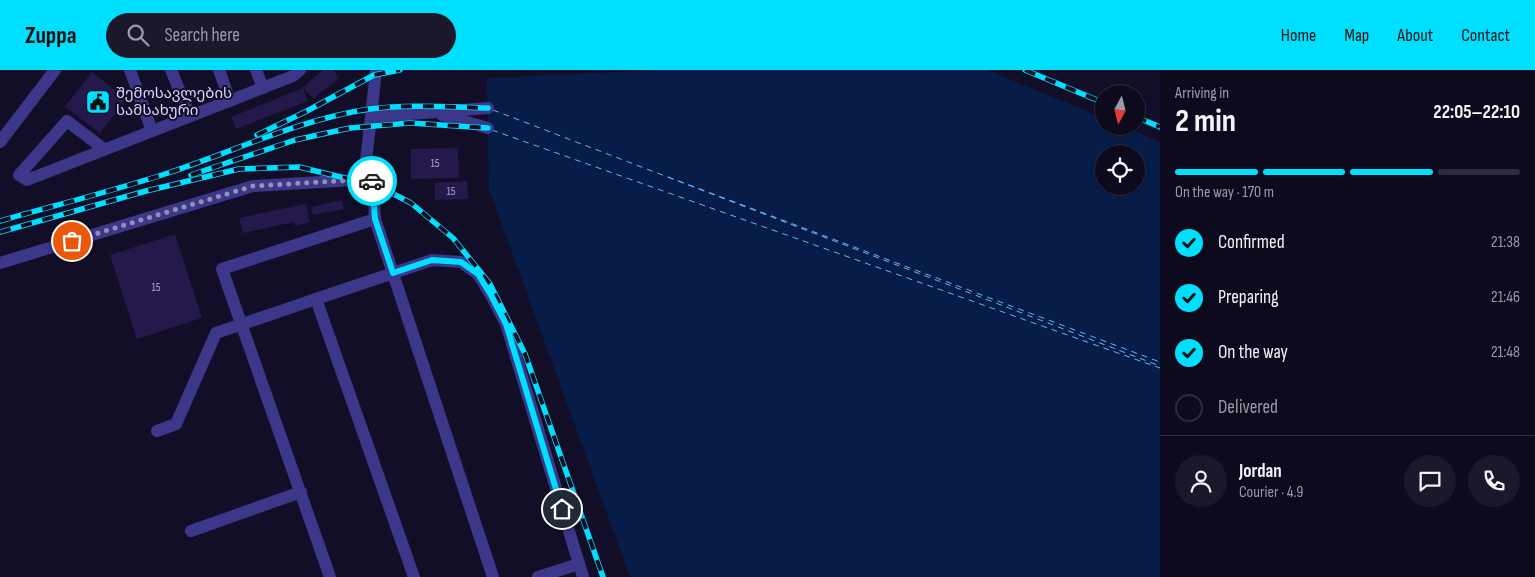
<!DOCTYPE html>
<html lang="en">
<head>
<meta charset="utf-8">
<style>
	body { margin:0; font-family:"Sofia Sans Condensed","Noto Sans Georgian",sans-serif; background:#1c182b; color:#f1f3f6; height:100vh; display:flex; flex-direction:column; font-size:19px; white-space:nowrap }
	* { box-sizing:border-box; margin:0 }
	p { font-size:16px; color:#9b9aa4 }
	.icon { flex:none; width:28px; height:28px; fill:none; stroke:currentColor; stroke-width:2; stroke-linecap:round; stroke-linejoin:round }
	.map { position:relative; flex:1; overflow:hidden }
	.drawer { display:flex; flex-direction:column; background:#0e0a1e; width:375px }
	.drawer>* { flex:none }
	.needle { width:32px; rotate:187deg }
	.controls { position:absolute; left:1095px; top:15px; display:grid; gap:10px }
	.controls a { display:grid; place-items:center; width:50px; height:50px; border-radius:50%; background:#0e0a1e; box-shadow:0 1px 4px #0004,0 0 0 1px #2e2b3c; font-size:25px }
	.pin { position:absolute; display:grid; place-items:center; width:42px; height:42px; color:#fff; margin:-21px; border:2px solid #fff; border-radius:50%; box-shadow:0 1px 5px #0007 }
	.courier { position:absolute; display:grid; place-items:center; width:50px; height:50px; margin:-25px; border:4px solid #01dfff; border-radius:50%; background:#fff; color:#222; box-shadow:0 1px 6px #0007 }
	.overview em { font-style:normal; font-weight:700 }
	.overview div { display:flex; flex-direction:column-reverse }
	.overview { display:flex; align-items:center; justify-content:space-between; height:85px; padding:0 15px }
	h1 { font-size:32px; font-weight:700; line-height:38px }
	.bar { display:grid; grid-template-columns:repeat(4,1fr); gap:8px 5px; align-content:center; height:60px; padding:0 15px }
	.bar i { height:6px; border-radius:4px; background:#2e2b3c }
	.bar .selected { background:#01dfff }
	.bar p { grid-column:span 4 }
	.line { display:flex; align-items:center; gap:12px; padding:0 15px; border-top:1px solid #2e2b3c }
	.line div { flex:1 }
	.round { display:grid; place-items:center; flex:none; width:52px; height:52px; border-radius:26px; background:#1c182b }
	ol { padding:0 15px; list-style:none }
	li { display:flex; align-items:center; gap:15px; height:55px }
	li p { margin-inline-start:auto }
	li .icon { padding:5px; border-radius:50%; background:#01dfff; color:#111; stroke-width:4 }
	li:last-child { color:#9b9aa4 }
	li i { width:28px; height:28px; border:2px solid #2e2b3c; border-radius:50% }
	header { display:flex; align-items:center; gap:30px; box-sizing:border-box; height:70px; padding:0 25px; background:#01dfff; color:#111 }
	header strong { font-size:24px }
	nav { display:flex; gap:28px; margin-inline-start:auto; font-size:18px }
	.search { width:350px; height:45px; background:#1c182b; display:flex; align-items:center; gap:12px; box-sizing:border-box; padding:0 18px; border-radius:28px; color:#9b9aa4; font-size:19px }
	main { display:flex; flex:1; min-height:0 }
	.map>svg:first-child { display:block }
	.water { fill:#071d48; fill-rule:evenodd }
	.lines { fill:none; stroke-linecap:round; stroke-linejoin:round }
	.ferry { stroke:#63b3ff; stroke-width:1; stroke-dasharray:6 5; stroke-linecap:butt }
	.building { fill:#24194a }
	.minor { stroke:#3c3789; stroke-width:12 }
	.rail-casing { stroke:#01dfff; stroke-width:5.5 }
	.rail { stroke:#130e28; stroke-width:4; stroke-dasharray:11; stroke-linecap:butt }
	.done { stroke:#958fb4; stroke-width:5; stroke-dasharray:0 9 }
	.route { stroke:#01dfff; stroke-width:6 }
	.labels { text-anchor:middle; stroke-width:4; stroke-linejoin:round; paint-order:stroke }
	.number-label { font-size:12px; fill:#ada6d2 }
	.poi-label { font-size:15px; fill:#dbd5ff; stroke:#130e28; text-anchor:start }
</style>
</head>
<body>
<header>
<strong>Zuppa</strong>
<div class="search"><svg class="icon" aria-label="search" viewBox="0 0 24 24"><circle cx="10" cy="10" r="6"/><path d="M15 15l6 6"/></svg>Search here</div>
<nav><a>Home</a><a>Map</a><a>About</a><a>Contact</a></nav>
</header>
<main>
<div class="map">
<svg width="1160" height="507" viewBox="0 0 1160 507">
	<rect width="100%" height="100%" fill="#130e28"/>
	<path class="water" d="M 661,0 L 987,0 L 1104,48 L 1104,56 L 1123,56 L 1160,72 L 1160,507 L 630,507 L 489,119 L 487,8 ZM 1104,84 L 1136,84 L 1136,116 L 1104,116 Z"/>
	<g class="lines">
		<g class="ferry">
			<polyline points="493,40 1160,296"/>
			<polyline points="492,60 1160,298"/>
			<polyline points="668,107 1160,292"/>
		</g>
	</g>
	<g class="building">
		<polygon points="323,0 333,0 339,8 313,29 303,17"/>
		<polygon points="92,2 126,29 100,63 65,37"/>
		<polygon points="303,18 308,31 236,59 231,47"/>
		<polygon points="458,78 459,108 411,109 411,79"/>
		<polygon points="467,111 468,129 435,130 435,113"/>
		<polygon points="342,130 344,139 313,145 311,137"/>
		<polygon points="306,134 310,152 295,156 294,152 243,163 239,148"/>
		<polygon points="175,164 202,248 137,269 110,185"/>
	</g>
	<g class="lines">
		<g class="minor">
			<polyline points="130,0 152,61"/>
			<polyline points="171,0 190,46"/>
			<polyline points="219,0 230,31"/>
			<polyline points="256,0 263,18"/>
			<polyline points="488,38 371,47 366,90 373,114 375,149 493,507"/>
			<polyline points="442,45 488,58"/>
			<polyline points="371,47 376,0"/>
			<polyline points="0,72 55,0"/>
			<polyline points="104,79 67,51 19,105 27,110 293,6 300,0"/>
			<polyline points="0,193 253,116 354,110 371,107"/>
			<polyline points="157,361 176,354 216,263 316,229"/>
			<polyline points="191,461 301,422"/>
			<polyline points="330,507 222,199 375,149"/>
			<polyline points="414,507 316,229 432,190 461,192 478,204 491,225 506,254 583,507"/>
			<polyline points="538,507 579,494"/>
		</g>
		<defs>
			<g id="rail">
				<polyline points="1025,0 1104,33"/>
				<polyline points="1136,47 1160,57"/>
				<polyline points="257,65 305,42 374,5 400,0"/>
				<polyline points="191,105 295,70 350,58 410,53 488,58"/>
				<path d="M 0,151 C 56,135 113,121 168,103 C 235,81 300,49 370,39 C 409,34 449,37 488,38"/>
				<polyline points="0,162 146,121 239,99 299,97 378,116 411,133 453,168 490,214 525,284 603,507"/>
			</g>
		</defs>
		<use href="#rail" class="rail-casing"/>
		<use href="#rail" class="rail"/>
	</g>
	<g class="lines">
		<polyline class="done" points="72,171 253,116 354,110 371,107 372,111"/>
		<polyline class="route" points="372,111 375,149 393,203 432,190 461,192 478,204 491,225 506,254 562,439"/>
	</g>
	<defs>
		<symbol id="civic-square" viewBox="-11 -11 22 22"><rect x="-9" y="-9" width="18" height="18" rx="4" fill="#01dfff" stroke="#130e28"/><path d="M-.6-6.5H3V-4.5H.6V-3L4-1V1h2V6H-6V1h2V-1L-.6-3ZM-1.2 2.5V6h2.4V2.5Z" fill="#111"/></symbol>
	</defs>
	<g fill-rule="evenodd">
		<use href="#civic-square" x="84" y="18" width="28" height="28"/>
	</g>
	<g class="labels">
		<g class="number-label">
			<text x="435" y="97">15</text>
			<text x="451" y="125">15</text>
			<text x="156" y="221">15</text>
		</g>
		<g class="poi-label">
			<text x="116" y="28">შემოსავლების<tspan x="116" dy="17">სამსახური</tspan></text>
		</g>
	</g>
</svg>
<div class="controls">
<a><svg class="needle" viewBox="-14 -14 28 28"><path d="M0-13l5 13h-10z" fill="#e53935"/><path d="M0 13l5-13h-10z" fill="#9b9aa4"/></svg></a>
<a><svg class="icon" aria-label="locate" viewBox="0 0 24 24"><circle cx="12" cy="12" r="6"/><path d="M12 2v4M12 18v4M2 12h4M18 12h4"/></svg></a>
</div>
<div class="pin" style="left:72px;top:171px;background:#ea580c"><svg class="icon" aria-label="bag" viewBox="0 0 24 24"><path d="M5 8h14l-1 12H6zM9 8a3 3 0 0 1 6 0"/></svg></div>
<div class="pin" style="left:562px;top:439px;background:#1f2937"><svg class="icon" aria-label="home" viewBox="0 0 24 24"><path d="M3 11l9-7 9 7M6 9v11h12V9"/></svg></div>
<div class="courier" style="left:372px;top:111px"><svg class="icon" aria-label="car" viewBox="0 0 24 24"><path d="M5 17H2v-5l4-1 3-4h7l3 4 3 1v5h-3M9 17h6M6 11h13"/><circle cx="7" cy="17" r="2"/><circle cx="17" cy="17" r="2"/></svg></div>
</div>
<section class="drawer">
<div class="overview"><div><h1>2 min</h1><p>Arriving in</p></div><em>22:05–22:10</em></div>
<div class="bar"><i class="selected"></i><i class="selected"></i><i class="selected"></i><i></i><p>On the way · 170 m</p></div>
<ol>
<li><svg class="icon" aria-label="check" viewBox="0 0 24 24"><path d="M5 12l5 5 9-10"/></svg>Confirmed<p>21:38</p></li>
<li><svg class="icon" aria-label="check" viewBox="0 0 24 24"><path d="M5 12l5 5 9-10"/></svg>Preparing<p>21:46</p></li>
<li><svg class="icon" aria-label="check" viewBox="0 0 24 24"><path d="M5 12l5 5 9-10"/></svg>On the way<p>21:48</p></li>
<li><i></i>Delivered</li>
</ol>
<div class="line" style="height:90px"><a class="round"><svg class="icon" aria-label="person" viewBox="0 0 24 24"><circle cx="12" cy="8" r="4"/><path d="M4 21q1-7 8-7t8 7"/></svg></a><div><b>Jordan</b><p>Courier · 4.9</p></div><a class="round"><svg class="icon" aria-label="chat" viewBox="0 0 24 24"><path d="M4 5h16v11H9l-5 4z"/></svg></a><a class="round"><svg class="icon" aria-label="phone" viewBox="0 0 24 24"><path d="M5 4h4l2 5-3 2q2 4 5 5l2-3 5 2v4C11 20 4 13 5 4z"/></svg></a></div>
</section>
</main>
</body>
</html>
